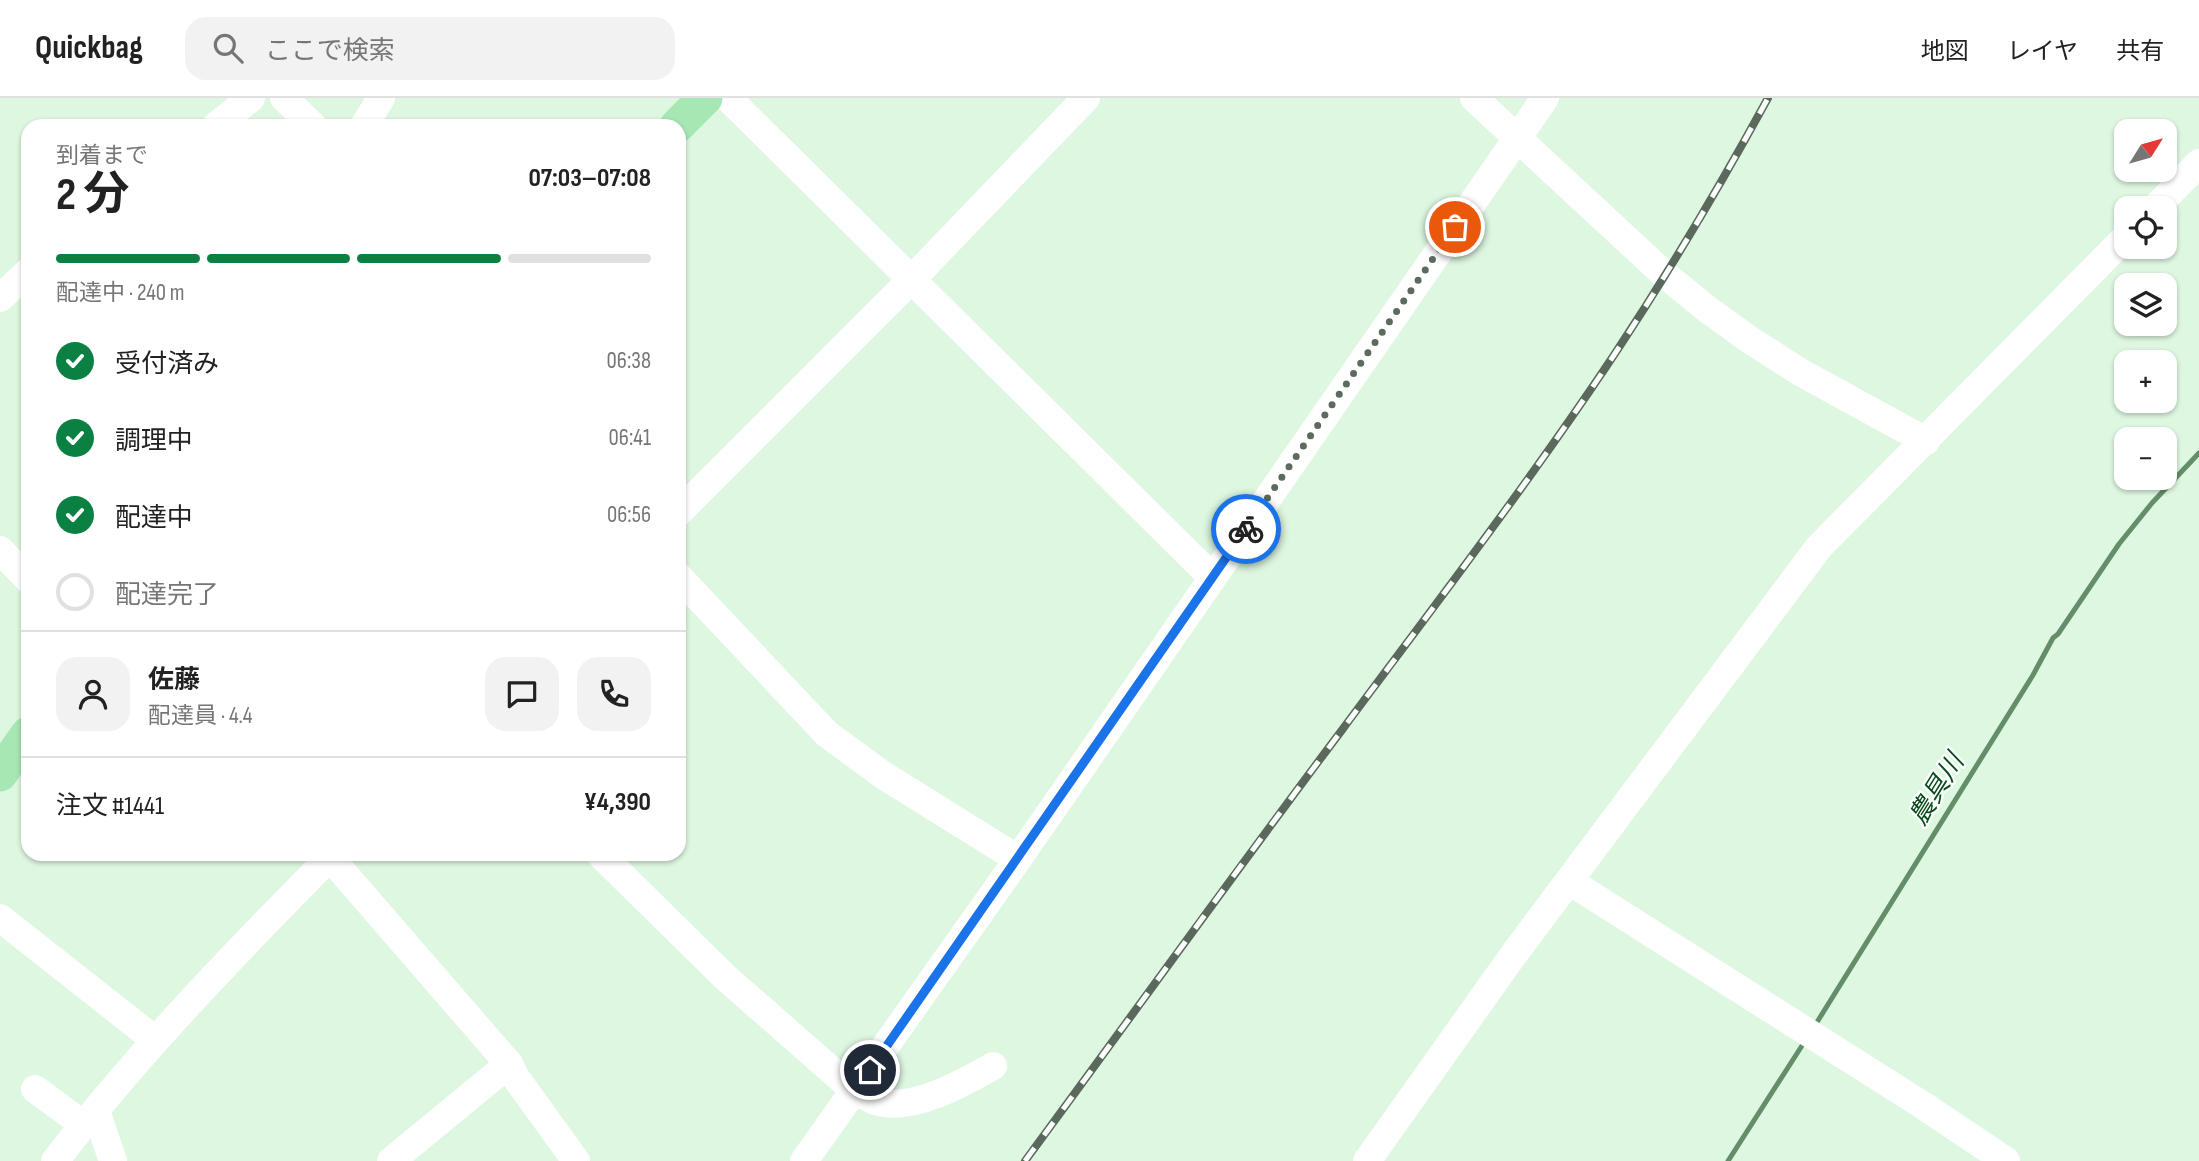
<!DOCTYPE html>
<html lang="ja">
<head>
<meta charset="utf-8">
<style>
	body { margin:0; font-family:"Sofia Sans Condensed","Noto Sans JP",sans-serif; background:#f2f2f2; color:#222; height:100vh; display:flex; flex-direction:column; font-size:26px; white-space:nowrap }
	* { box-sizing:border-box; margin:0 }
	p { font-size:23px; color:#767676 }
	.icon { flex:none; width:38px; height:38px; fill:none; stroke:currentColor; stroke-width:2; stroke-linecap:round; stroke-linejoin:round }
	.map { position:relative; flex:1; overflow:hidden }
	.panel { position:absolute; left:21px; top:21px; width:665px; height:742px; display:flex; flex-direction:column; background:#fff; border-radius:21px; box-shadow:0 2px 5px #0004 }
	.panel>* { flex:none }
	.needle { width:46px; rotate:53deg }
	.buttons { position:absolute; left:2114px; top:21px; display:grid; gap:14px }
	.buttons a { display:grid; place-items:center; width:63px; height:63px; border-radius:14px; background:#fff; box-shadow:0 2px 5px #0004; font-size:35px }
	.pin { position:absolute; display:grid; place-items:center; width:60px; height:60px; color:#fff; margin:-30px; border:4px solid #fff; border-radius:50%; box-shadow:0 2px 7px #0007 }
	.courier { position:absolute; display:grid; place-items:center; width:70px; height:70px; margin:-35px; border:5px solid #1a73e8; border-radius:50%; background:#fff; color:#222; box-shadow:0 2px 9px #0007 }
	.overview em { font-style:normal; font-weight:700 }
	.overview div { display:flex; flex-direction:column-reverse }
	.overview { display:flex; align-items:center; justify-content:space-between; height:119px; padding:0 35px }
	h1 { font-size:46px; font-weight:700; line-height:52px }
	.bar { display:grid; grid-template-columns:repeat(4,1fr); gap:10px 7px; align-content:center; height:84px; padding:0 35px }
	.bar i { height:9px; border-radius:5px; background:#e0e0e0 }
	.bar .current { background:#0b8043 }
	.bar p { grid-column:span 4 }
	.line { display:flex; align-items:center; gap:18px; padding:0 35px; border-top:2px solid #e0e0e0 }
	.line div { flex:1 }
	.round { display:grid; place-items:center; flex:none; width:74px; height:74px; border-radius:21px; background:#f2f2f2 }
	ol { padding:0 35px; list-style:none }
	li { display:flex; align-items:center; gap:21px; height:77px }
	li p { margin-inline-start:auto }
	li .icon { padding:7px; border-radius:50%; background:#0b8043; color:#fff; stroke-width:4 }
	li:last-child { color:#767676 }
	li i { width:38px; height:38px; border:4px solid #e0e0e0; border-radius:50% }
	header { display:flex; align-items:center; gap:42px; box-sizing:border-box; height:98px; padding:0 35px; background:#fff; border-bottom:2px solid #e0e0e0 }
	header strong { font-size:33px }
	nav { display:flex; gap:38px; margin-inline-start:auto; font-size:24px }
	.search { width:490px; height:63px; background:#f2f2f2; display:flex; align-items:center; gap:18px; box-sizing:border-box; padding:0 24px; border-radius:21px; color:#767676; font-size:26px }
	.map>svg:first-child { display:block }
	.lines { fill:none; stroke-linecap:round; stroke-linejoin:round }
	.stream { stroke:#648e6a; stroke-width:5 }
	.minor { stroke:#fff; stroke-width:28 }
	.major { stroke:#a6e7b3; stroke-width:35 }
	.rail-casing { stroke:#5a695c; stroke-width:8 }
	.rail { stroke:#f9fefa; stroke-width:5; stroke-dasharray:16; stroke-linecap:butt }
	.done { stroke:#5c6b5e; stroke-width:7; stroke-dasharray:0 12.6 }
	.route { stroke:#1a73e8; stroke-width:9 }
	.labels { text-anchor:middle; stroke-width:5; stroke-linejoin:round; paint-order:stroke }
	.water-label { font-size:26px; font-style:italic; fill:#09481d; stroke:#f9fefa }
</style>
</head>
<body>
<header>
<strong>Quickbag</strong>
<div class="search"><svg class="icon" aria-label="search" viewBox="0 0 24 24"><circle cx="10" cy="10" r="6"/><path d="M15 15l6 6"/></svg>ここで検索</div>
<nav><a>地図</a><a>レイヤ</a><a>共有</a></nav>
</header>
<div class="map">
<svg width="2199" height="1063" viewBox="0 0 2199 1063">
	<rect width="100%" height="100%" fill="#def7e1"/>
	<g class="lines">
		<g class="stream">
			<polyline points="1814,929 2033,577 2053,540 2058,536 2119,446 2152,405 2199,355"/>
			<polyline points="1728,1063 1805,943"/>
		</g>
		<g class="minor">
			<polyline points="284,0 313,28"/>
			<polyline points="728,0 1212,479"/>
			<polyline points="1474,0 1664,176 1707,211 1750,242 1800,274 1926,343"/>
			<polyline points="216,28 251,0"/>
			<polyline points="364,28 381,0"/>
			<polyline points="2155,110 2199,65"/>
			<polyline points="0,200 28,174"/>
			<polyline points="679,414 912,181 1086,0"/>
			<polyline points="0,452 28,481"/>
			<polyline points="679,479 827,636 883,677 1018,761"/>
			<polyline points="327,756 509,966 516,980 576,1063"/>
			<path d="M 600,756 L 725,879 L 855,993 C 862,996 868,1000 875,1003 C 911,1015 963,985 993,968"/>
			<polyline points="1569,783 1924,1008 2006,1063"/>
			<polyline points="0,820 155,942"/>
			<polyline points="35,991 84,1027"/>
			<polyline points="96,1013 113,1063"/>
			<path d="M 55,1063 C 140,953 236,854 333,756"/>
			<polyline points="391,1063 509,966"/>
			<polyline points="804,1063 1018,761 1545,0"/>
			<polyline points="1367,1063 1514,856 1819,449 2126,139"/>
		</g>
		<g class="major">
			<polyline points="677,28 705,0"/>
			<polyline points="0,676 28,636"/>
		</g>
		<defs>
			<path id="rail" d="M 1025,1063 C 1131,919 1235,774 1342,632 C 1434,508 1528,386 1614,257 C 1669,174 1720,88 1768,0"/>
		</defs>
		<use href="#rail" class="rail-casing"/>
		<use href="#rail" class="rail"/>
	</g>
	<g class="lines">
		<polyline class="done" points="1246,431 1455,129"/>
		<polyline class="route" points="870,972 1246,431"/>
	</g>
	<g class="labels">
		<g class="water-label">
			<text transform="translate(1936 691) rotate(-58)" y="9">農具川</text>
		</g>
	</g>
</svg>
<div class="buttons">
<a><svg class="needle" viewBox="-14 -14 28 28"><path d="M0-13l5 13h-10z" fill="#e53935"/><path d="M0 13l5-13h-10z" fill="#767676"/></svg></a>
<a><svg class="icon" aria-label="locate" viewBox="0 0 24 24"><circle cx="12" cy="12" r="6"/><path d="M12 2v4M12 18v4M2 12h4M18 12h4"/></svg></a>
<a><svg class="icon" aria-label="layers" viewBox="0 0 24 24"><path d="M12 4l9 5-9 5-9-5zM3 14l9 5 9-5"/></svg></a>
<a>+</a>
<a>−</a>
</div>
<div class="pin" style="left:1455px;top:129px;background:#ea580c"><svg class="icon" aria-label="bag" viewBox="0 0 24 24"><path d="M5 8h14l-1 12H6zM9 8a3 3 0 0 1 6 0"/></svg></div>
<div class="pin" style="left:870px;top:972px;background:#1f2937"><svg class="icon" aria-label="home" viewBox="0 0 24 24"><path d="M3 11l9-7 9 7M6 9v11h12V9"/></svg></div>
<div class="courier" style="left:1246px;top:431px"><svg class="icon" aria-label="bike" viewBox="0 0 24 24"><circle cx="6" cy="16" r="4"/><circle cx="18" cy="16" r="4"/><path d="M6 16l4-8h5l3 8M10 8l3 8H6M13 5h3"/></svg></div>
<section class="panel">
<div class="overview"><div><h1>2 分</h1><p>到着まで</p></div><em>07:03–07:08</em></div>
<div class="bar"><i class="current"></i><i class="current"></i><i class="current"></i><i></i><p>配達中 · 240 m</p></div>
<ol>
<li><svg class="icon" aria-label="check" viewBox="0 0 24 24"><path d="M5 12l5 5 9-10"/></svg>受付済み<p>06:38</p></li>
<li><svg class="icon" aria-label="check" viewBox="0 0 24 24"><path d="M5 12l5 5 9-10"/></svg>調理中<p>06:41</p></li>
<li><svg class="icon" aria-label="check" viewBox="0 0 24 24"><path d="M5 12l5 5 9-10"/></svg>配達中<p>06:56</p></li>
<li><i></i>配達完了</li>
</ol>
<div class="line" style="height:126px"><a class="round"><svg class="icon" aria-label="person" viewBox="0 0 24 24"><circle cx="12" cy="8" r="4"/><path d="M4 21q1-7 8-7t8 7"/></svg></a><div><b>佐藤</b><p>配達員 · 4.4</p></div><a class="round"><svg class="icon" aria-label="chat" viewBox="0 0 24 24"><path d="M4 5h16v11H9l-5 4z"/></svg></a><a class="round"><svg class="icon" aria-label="phone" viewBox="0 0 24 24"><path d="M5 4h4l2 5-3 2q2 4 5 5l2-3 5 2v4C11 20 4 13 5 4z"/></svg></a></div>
<div class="line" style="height:91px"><div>注文 #1441</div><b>¥4,390</b></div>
</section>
</div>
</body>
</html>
